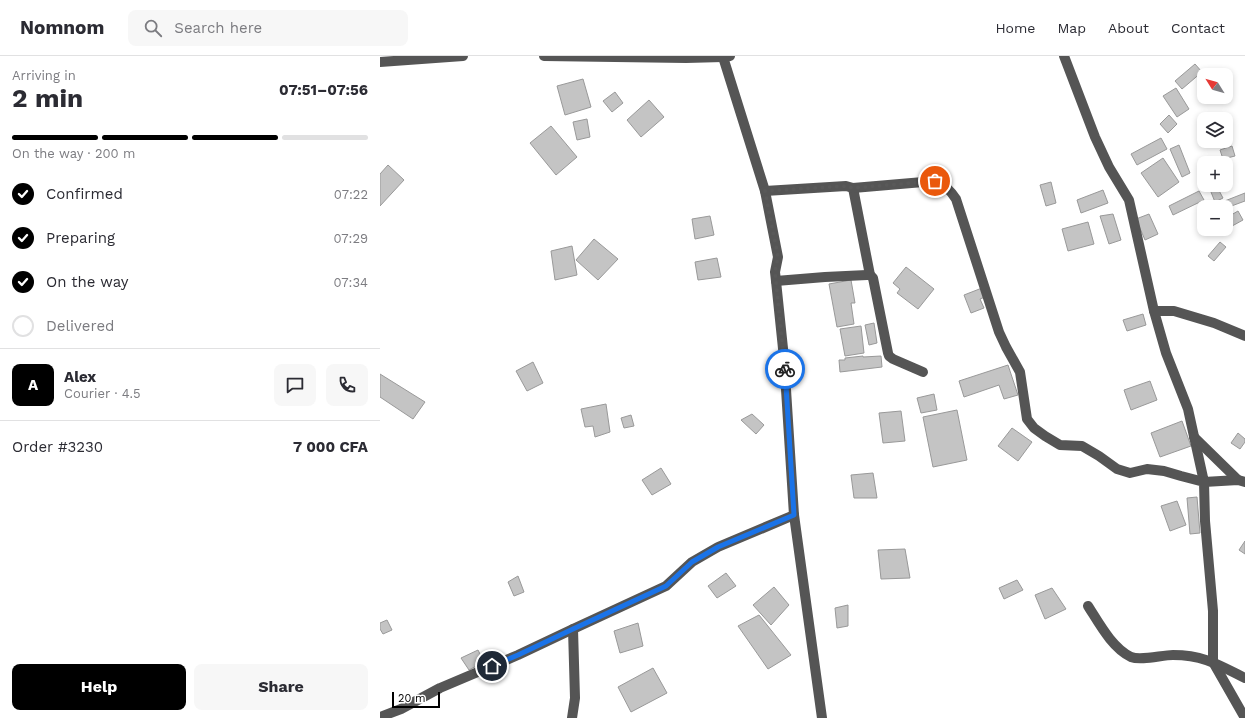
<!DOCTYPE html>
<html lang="en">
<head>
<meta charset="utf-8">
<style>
	body { margin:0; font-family:"Work Sans",sans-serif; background:#f7f7f7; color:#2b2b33; height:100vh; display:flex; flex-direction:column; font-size:15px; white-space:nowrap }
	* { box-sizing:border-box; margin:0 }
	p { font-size:13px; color:#7c7c81 }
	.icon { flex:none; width:22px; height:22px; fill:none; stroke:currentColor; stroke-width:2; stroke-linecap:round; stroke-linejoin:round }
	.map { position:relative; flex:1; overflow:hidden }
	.panel { display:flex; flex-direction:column; background:#fff; width:380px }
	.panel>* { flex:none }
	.needle { width:26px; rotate:307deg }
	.buttons { position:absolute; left:817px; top:12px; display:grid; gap:8px }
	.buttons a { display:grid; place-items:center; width:36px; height:36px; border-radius:8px; background:#fff; box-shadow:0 2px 6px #0003; font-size:20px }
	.scale { position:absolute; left:12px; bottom:10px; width:48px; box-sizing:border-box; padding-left:4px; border:2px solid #000; border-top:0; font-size:11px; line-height:14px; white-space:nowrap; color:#000; -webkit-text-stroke:3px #fff; paint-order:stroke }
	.pin { position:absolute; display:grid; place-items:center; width:34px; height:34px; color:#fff; margin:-17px; border:2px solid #fff; border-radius:50%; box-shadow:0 1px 4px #0007 }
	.courier { position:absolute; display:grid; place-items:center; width:40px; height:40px; margin:-20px; border:3px solid #1a73e8; border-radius:50%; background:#fff; color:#222; box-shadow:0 1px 5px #0007 }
	.head em { font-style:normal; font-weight:700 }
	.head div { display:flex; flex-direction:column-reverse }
	.head { display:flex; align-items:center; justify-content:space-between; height:68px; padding:0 12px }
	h1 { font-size:26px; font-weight:700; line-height:30px }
	.bar { display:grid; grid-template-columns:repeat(4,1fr); gap:6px 4px; align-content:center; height:48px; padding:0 12px }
	.bar i { height:5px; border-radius:3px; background:#e1e1e2 }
	.bar .active { background:#000 }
	.bar p { grid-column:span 4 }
	.line { display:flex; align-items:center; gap:10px; padding:0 12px; border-top:1px solid #e1e1e2 }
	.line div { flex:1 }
	.round { display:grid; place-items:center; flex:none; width:42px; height:42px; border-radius:8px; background:#f7f7f7 }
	ol { padding:0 12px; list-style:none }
	li { display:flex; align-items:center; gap:12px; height:44px }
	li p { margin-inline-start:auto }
	li .icon { padding:4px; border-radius:50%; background:#000; color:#fff; stroke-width:4 }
	li:last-child { color:#7c7c81 }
	li i { width:22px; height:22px; border:2px solid #e1e1e2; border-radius:50% }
	.primary-button { display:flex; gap:8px; margin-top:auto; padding:8px 12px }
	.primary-button a { flex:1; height:46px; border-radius:8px; background:#000; color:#fff; font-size:16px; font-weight:700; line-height:46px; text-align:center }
	.primary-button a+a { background:#f7f7f7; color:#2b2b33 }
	header { display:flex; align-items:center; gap:24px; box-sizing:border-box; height:56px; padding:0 20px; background:#fff; border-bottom:1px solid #e1e1e2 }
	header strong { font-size:19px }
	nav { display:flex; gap:22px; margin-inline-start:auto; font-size:14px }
	.search { width:280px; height:36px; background:#f7f7f7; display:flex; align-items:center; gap:10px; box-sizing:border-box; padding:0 14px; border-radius:8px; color:#7c7c81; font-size:15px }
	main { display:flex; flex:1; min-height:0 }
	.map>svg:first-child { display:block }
	.building { fill:#c4c4c4; stroke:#999 }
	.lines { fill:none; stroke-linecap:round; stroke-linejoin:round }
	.minor { stroke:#555; stroke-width:10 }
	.done { stroke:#595959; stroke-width:4; stroke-dasharray:0 7.2 }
	.route { stroke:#1a73e8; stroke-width:5 }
</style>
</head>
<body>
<header>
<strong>Nomnom</strong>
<div class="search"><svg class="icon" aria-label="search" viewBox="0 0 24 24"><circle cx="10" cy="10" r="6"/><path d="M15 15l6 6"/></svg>Search here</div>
<nav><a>Home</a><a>Map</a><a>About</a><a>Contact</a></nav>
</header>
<main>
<section class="panel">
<div class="head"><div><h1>2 min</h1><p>Arriving in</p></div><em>07:51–07:56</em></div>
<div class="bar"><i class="active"></i><i class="active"></i><i class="active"></i><i></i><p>On the way · 200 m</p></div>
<ol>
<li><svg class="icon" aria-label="check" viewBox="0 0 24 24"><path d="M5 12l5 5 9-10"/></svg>Confirmed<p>07:22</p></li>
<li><svg class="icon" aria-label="check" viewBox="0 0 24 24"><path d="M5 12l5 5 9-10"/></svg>Preparing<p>07:29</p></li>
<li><svg class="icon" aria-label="check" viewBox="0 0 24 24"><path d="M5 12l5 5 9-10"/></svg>On the way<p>07:34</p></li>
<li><i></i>Delivered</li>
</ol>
<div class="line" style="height:72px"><b class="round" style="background:#000;color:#fff">A</b><div><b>Alex</b><p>Courier · 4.5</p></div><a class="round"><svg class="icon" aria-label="chat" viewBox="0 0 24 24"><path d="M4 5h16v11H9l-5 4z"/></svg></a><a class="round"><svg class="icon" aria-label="phone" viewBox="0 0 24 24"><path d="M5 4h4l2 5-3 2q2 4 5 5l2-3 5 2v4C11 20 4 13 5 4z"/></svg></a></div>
<div class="line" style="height:52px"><div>Order #3230</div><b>7 000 CFA</b></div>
<div class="primary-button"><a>Help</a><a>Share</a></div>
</section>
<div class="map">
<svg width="865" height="662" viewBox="0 0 865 662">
	<rect width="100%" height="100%" fill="#fff"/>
	<g class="building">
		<polygon points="815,8 822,16 802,33 795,25"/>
		<polygon points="203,23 211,51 185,59 177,30"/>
		<polygon points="796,32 809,53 797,61 783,40"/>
		<polygon points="235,36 243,47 232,56 223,45"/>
		<polygon points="269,44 284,61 261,81 247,64"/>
		<polygon points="789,59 797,68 788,77 780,68"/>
		<polygon points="207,63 210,81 197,84 193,66"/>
		<polygon points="171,70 197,101 176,119 150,87"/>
		<polygon points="781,82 787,93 757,109 751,98"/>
		<polygon points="799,89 810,117 802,121 790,93"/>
		<polygon points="852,90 855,100 843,103 840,94"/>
		<polygon points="783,102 799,126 778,141 761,117"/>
		<polygon points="8,109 24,124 0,150 0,118"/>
		<polygon points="671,126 676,147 666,150 660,129"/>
		<polygon points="833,129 836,129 843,142 835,146 829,131"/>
		<polygon points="723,134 728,147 701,157 697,144"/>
		<polygon points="819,135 824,144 793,159 789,150"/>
		<polygon points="865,137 865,145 846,152 846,151 832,151 832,150"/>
		<polygon points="858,155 863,164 843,175 842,173 846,173 846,162"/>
		<polygon points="733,158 741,184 729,188 720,160"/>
		<polygon points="769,158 778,178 765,184 756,163"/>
		<polygon points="330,160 334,179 315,183 312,163"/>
		<polygon points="708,166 714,188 688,195 682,173"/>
		<polygon points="214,183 238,203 218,224 196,204"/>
		<polygon points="840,186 846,191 834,205 828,200"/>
		<polygon points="192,190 197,219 175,224 171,195"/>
		<polygon points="337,202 341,221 318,224 315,206"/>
		<polygon points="526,211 554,233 538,253 517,237 520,233 513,227"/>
		<polygon points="471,224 475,247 471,247 474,268 457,271 449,228"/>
		<polygon points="602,232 605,241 600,243 604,252 591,257 584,239"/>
		<polygon points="763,258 766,269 747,275 743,264"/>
		<polygon points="494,267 497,287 489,289 485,269"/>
		<polygon points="481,270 484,297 465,300 460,273"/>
		<polygon points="483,300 483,301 501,300 502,311 460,316 459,304 465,304 465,302"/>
		<polygon points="153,306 163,327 147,335 136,315"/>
		<polygon points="628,309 638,339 624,343 619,329 584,341 579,325"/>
		<polygon points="0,318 45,346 33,363 0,341"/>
		<polygon points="770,325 777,344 751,354 744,334"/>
		<polygon points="554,338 557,354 541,357 537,342"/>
		<polygon points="226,348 230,376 215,381 213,370 205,371 201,353"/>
		<polygon points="577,354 587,404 553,411 543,361"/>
		<polygon points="521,355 525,385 503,387 499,357"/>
		<polygon points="372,358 384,369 376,378 361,364"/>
		<polygon points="251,359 254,370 244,372 241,362"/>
		<polygon points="802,365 811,390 780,401 771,377"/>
		<polygon points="632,372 652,386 638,405 618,390"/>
		<polygon points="858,377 865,383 865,386 860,393 851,387"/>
		<polygon points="281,412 291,428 272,439 262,424"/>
		<polygon points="493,417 497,442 474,442 471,419"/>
		<polygon points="817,441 820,477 810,478 807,442"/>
		<polygon points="797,445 806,469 790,475 781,450"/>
		<polygon points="865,485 865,498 859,494"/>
		<polygon points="525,493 530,522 501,523 498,494"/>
		<polygon points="346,517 356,530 337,542 328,530"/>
		<polygon points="138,520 144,536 134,540 128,526"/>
		<polygon points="637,524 643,534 624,543 619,532"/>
		<polygon points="394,531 409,549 391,569 373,549"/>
		<polygon points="672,532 686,553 665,563 655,539"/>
		<polygon points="468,549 468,570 457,572 455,552"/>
		<polygon points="379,559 411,599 388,613 358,570"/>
		<polygon points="7,564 12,574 3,578 0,573 0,567"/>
		<polygon points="258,567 263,590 240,597 234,575"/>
		<polygon points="98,594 104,606 89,614 81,602"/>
		<polygon points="273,612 287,637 251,656 238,631"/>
	</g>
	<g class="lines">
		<g class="minor">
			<polyline points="164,0 306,2 343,1 350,0"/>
			<polyline points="684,0 715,81 729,111 749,144 774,255 786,297 808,353 824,426 858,424 865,426"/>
			<polyline points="343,1 385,135 398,201 395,216 396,225 404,302 414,459 442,662"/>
			<polyline points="0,6 83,0"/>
			<polyline points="473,132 490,219"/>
			<path d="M 385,135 L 466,130 L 473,132 L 555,125 C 565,129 570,134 576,143 L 619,276 L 626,291 L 640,316 L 647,363 L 654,372 L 665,380 L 680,389 L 702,390 L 719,400 L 737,413 L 750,417 L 767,413 L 784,415 L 801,420 L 824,426 L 825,465 L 833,555 L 833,606 L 865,662"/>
			<polyline points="396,225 445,221 487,219 490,219 493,222 508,297 509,300 513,303 543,316"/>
			<polyline points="774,255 794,255 834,267 865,280"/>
			<polyline points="814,381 858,424"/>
			<path d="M 708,550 C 719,567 732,592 751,601 C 761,605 782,599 793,599 C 824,599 839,609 865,622"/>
			<polyline points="0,661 21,653 60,632 138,599 193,573 286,530 312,506 338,491 414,459"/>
			<polyline points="192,662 195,642 193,573"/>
		</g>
	</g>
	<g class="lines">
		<polyline class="done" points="405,313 395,216 398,201 385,135 466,130 473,132 555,125"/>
		<polyline class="route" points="112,610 138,599 193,573 286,530 312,506 338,491 414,459 405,313"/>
	</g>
</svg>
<div class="buttons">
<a><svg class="needle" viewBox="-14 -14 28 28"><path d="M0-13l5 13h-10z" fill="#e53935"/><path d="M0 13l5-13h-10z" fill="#7c7c81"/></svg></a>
<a><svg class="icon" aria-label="layers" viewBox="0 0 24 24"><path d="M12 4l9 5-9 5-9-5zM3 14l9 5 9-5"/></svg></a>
<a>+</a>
<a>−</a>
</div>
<div class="scale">20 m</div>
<div class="pin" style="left:555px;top:125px;background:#ea580c"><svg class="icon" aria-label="bag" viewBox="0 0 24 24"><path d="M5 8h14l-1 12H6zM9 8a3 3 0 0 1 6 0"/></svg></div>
<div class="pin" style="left:112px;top:610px;background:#1f2937"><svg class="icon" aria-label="home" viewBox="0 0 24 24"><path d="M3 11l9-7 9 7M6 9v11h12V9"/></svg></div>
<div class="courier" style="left:405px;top:313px"><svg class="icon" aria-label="bike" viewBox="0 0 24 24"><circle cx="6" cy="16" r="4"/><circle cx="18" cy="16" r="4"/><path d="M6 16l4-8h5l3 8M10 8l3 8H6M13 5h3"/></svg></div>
</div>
</main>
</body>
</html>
